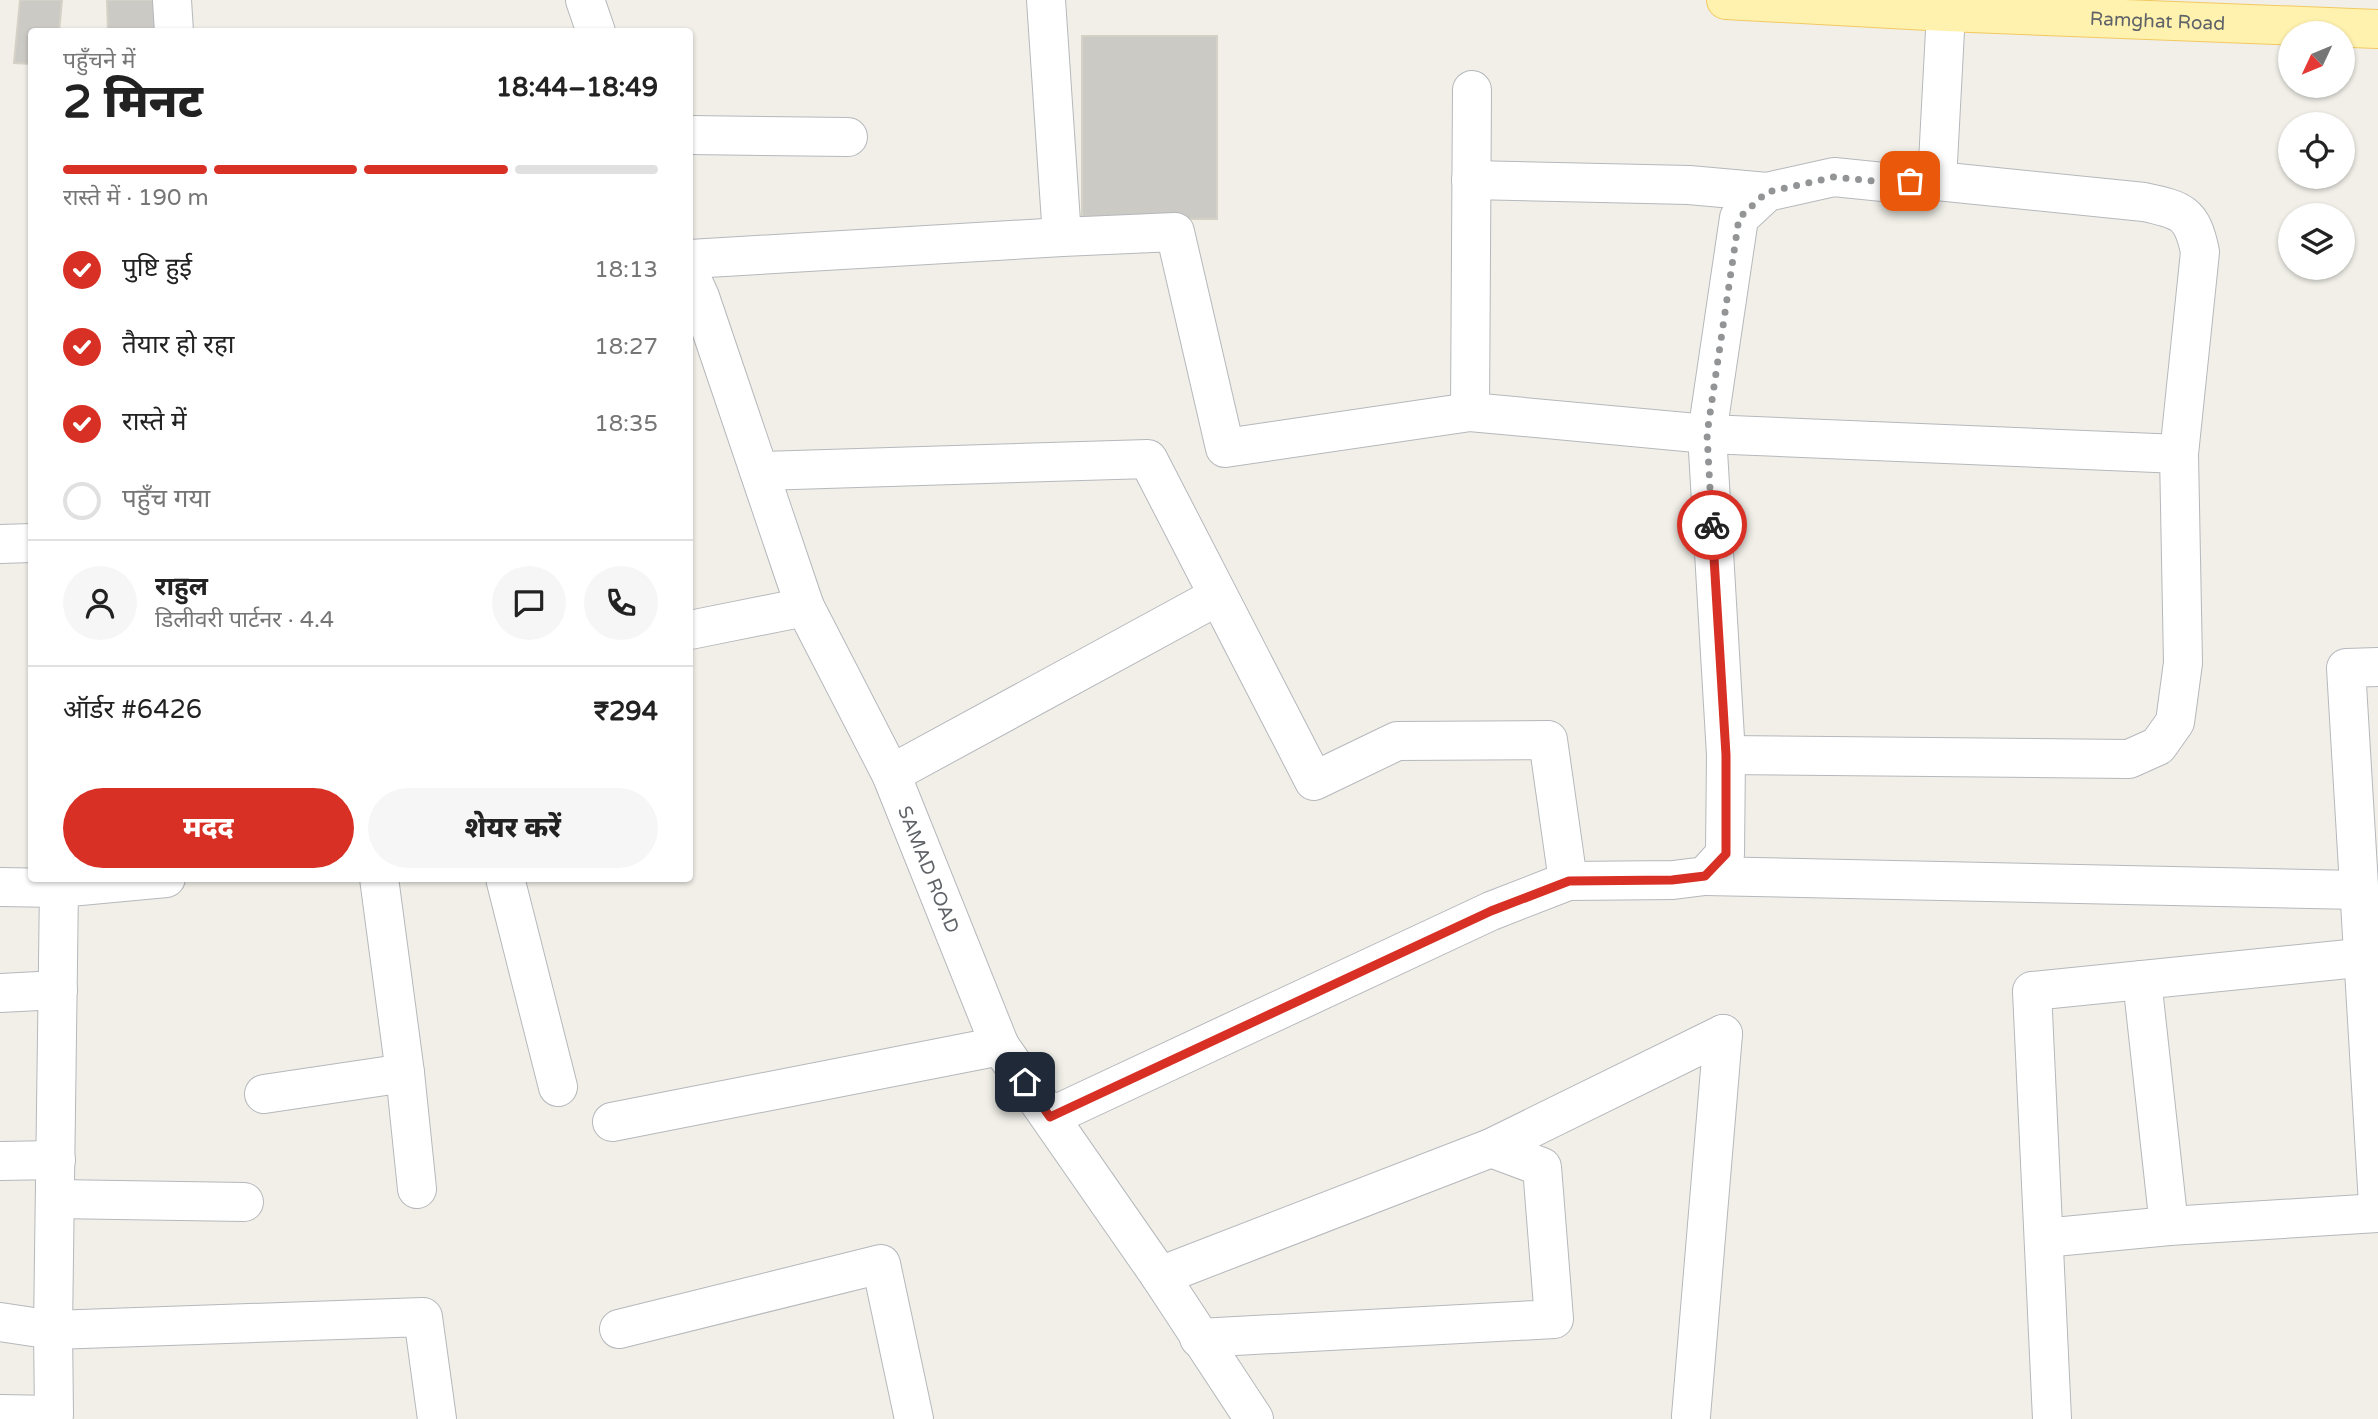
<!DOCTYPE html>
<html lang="hi">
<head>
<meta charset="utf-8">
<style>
	body { margin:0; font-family:"Varela Round","Noto Sans Devanagari",sans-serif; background:#f6f6f6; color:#222; height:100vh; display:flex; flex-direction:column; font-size:26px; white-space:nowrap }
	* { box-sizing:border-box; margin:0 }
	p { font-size:23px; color:#767676 }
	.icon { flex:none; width:38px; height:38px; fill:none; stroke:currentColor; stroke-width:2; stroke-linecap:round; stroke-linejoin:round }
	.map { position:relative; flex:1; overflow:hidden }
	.panel { position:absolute; left:28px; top:28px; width:665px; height:854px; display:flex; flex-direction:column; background:#fff; border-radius:7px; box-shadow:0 2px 5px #0004 }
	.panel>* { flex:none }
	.needle { width:46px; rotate:226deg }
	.controls { position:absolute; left:2278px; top:21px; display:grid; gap:14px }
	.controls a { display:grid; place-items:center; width:77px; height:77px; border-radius:50%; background:#fff; box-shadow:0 2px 5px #0004; font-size:35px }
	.pin { position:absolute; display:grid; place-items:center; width:60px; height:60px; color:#fff; margin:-30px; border-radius:14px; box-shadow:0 4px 10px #0006 }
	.courier { position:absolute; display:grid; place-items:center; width:70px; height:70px; margin:-35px; border:5px solid #d93025; border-radius:50%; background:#fff; color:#222; box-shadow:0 2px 9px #0007 }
	.head em { font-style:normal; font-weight:800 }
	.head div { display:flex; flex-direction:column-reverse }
	.head { display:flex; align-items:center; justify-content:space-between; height:119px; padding:0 35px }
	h1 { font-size:46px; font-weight:800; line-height:52px }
	.bar { display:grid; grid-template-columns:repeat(4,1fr); gap:10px 7px; align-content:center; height:84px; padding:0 35px }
	.bar i { height:9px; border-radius:5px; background:#e0e0e0 }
	.bar .current { background:#d93025 }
	.bar p { grid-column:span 4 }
	.line { display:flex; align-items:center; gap:18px; padding:0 35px; border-top:2px solid #e0e0e0 }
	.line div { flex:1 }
	.round { display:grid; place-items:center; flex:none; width:74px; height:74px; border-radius:37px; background:#f6f6f6 }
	ol { padding:0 35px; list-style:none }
	li { display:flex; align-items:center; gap:21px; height:77px }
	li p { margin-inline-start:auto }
	li .icon { padding:7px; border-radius:50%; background:#d93025; color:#fff; stroke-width:4 }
	li:last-child { color:#767676 }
	li i { width:38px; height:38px; border:4px solid #e0e0e0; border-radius:50% }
	.cta { display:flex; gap:14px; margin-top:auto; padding:14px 35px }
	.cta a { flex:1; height:80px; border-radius:42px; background:#d93025; color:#fff; font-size:28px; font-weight:800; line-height:80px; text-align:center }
	.cta a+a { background:#f6f6f6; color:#222 }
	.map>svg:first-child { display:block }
	.building { fill:#cccac5; stroke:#d6d1c6; stroke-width:2 }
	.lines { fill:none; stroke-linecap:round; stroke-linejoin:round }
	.minor-casing { stroke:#b5b8bc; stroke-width:40 }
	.major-casing { stroke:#f2c960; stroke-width:40 }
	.minor { stroke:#fff; stroke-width:38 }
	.major { stroke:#fff2af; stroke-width:38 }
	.done { stroke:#929495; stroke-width:7; stroke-dasharray:0 12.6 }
	.route { stroke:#d93025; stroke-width:9 }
	.labels { text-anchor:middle; stroke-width:5; stroke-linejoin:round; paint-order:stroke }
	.street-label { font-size:19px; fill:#5f6368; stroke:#fff }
</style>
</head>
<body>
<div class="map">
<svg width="2378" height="1419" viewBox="0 0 2378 1419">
	<rect width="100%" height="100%" fill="#f1efe8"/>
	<g class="building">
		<polygon points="20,0 62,0 59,32 32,32 32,64 14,63"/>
		<polygon points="107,0 157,0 158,32 108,32"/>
		<rect x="1082" y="36" width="135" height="183"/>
	</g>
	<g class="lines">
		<defs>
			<g id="minor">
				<polyline points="172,0 174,32"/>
				<polyline points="585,0 596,32"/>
				<path d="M 1046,0 L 1062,237 L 1175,232 L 1225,448 L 1470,412 L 1707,434 L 2179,454 L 2200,252 C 2192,212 2181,210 2144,202 L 1937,181"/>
				<polyline points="690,135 848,137"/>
				<polyline points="1471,180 1689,185 1767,192"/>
				<polyline points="690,259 1062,237"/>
				<path id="s1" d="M 690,275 L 700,297 L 805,607 L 891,774 L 1000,1046 L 1160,1276 L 1254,1419"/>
				<polyline points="1470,412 1472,90"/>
				<polyline points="759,471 1148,459 1314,781 1397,741 1548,740 1568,881"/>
				<polyline points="0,544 32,543"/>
				<polyline points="690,630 805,607"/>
				<polyline points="2378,667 2346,668 2378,1204"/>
				<polyline points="1726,755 2129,759 2158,746 2175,722 2183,663 2179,454"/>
				<polyline points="891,774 1218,596"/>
				<polyline points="1705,876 2358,890"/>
				<polyline points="379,878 405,1073 417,1189"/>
				<polyline points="505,878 558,1087"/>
				<polyline points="0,887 59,888"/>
				<polyline points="2142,980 2169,1226"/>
				<polyline points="0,993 58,990"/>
				<polyline points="264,1094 405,1073"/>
				<polyline points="1050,1117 1491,911 1568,881 1673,880 1705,876 1725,854 1726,755 1707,434 1739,218 1767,192 1834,177 1883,182 1937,181 1946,12"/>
				<polyline points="612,1122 1000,1046"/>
				<polyline points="0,1161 56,1160"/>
				<polyline points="55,1199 244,1202"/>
				<polyline points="2044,1238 2169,1226 2378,1213"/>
				<polyline points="1160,1276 1491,1148 1723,1034"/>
				<polyline points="0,1322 53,1330 423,1317 437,1419"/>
				<polyline points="619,1329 881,1264 914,1419"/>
				<polyline points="1199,1338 1554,1319 1542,1167 1491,1148"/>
				<polyline points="0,1414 54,1415 53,1330 59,888 166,878"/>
				<polyline points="1691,1416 1723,1034"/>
				<polyline points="2052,1419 2032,991 2378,956"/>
			</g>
			<g id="major">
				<path id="s2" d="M 1726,0 L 1946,12 L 2378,29"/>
			</g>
		</defs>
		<use href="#minor" class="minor-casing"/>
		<use href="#major" class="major-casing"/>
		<use href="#minor" class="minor"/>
		<use href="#major" class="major"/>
	</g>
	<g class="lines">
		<polyline class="done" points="1712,525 1707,434 1739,218 1767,192 1834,177 1883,182 1910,181"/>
		<polyline class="route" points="1025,1082 1050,1117 1491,911 1569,881 1672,880 1705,876 1726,854 1726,755 1712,525"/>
	</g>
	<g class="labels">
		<g class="street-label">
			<text dy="7" stroke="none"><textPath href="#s2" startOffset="432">Ramghat Road</textPath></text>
			<text dy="7" stroke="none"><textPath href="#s1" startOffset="642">SAMAD ROAD</textPath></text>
		</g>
	</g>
</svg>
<div class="controls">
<a><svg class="needle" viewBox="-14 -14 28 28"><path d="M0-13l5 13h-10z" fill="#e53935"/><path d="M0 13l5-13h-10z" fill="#767676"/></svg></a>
<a><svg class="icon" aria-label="locate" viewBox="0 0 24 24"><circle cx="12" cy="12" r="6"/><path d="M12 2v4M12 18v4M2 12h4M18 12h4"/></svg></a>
<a><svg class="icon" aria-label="layers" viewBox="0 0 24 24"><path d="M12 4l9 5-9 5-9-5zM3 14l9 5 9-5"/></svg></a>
</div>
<div class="pin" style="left:1910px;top:181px;background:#ea580c"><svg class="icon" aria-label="bag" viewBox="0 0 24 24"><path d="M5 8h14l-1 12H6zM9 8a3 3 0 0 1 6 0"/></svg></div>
<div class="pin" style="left:1025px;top:1082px;background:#1f2937"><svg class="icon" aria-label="home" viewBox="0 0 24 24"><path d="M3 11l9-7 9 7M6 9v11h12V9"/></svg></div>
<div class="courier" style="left:1712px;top:525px"><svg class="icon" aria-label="bike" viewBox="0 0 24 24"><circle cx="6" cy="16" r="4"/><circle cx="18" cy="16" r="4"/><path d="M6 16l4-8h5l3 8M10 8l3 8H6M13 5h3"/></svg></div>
<section class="panel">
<div class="head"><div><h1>2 मिनट</h1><p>पहुँचने में</p></div><em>18:44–18:49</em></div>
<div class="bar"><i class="current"></i><i class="current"></i><i class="current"></i><i></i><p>रास्ते में · 190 m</p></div>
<ol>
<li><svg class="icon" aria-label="check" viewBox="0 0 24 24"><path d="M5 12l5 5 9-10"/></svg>पुष्टि हुई<p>18:13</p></li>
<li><svg class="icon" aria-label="check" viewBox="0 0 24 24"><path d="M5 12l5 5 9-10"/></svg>तैयार हो रहा<p>18:27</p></li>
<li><svg class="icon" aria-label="check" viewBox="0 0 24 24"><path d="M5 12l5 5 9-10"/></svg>रास्ते में<p>18:35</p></li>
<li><i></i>पहुँच गया</li>
</ol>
<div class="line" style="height:126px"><a class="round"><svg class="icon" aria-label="person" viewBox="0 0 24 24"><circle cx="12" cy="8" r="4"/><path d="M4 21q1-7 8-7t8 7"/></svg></a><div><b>राहुल</b><p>डिलीवरी पार्टनर · 4.4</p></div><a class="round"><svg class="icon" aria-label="chat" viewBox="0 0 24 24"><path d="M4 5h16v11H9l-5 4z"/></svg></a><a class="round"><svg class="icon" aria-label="phone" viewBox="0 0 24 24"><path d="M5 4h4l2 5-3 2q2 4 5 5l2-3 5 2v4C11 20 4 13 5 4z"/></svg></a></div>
<div class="line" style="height:91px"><div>ऑर्डर #6426</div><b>₹294</b></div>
<div class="cta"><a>मदद</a><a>शेयर करें</a></div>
</section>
</div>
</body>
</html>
